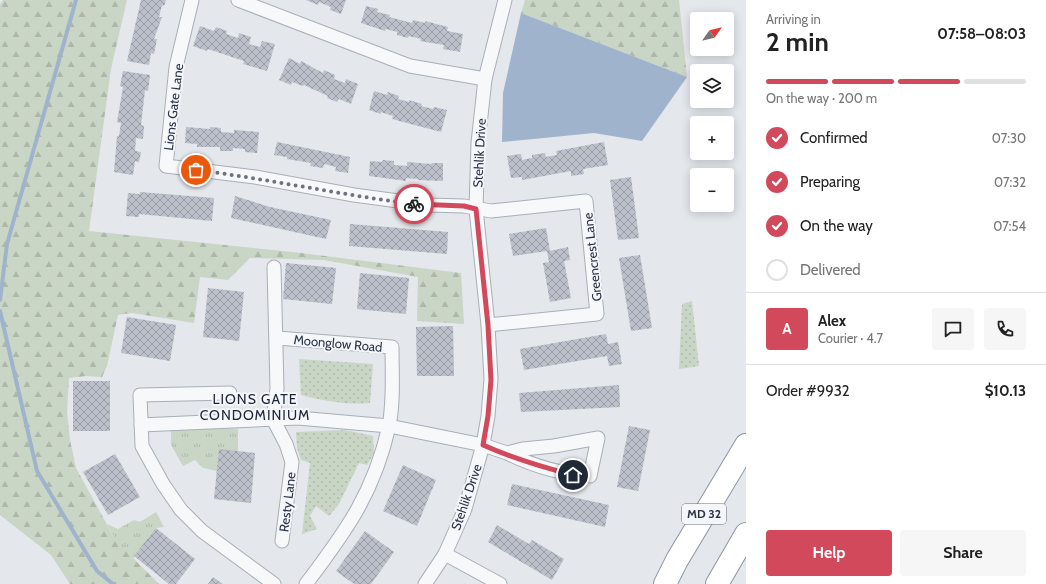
<!DOCTYPE html>
<html lang="en">
<head>
<meta charset="utf-8">
<style>
	body { margin:0; font-family:Cabin,sans-serif; background:#f6f6f6; color:#222; height:100vh; display:flex; flex-direction:column; font-size:15px; white-space:nowrap }
	* { box-sizing:border-box; margin:0 }
	p { font-size:13px; color:#767676 }
	.icon { flex:none; width:22px; height:22px; fill:none; stroke:currentColor; stroke-width:2; stroke-linecap:round; stroke-linejoin:round }
	.map { position:relative; flex:1; overflow:hidden }
	.sheet { display:flex; flex-direction:column; background:#fff; width:300px }
	.sheet>* { flex:none }
	.needle { width:26px; rotate:56deg }
	.buttons { position:absolute; left:690px; top:12px; display:grid; gap:8px }
	.buttons a { display:grid; place-items:center; width:44px; height:44px; border-radius:4px; background:#fff; box-shadow:0 2px 10px #0003; font-size:20px }
	.pin { position:absolute; display:grid; place-items:center; width:34px; height:34px; color:#fff; margin:-17px; border:2px solid #fff; border-radius:50%; box-shadow:0 1px 4px #0007 }
	.courier { position:absolute; display:grid; place-items:center; width:40px; height:40px; margin:-20px; border:3px solid #d1495b; border-radius:50%; background:#fff; color:#222; box-shadow:0 1px 5px #0007 }
	.overview em { font-style:normal; font-weight:800 }
	.overview div { display:flex; flex-direction:column-reverse }
	.overview { display:flex; align-items:center; justify-content:space-between; height:68px; padding:0 20px }
	h1 { font-size:26px; font-weight:800; line-height:30px }
	.bar { display:grid; grid-template-columns:repeat(4,1fr); gap:6px 4px; align-content:center; height:48px; padding:0 20px }
	.bar i { height:5px; border-radius:3px; background:#e0e0e0 }
	.bar .on { background:#d1495b }
	.bar p { grid-column:span 4 }
	.line { display:flex; align-items:center; gap:10px; padding:0 20px; border-top:1px solid #e0e0e0 }
	.line div { flex:1 }
	.round { display:grid; place-items:center; flex:none; width:42px; height:42px; border-radius:4px; background:#f6f6f6 }
	ol { padding:0 20px; list-style:none }
	li { display:flex; align-items:center; gap:12px; height:44px }
	li p { margin-inline-start:auto }
	li .icon { padding:4px; border-radius:50%; background:#d1495b; color:#fff; stroke-width:4 }
	li:last-child { color:#767676 }
	li i { width:22px; height:22px; border:2px solid #e0e0e0; border-radius:50% }
	.cta { display:flex; gap:8px; margin-top:auto; padding:8px 20px }
	.cta a { flex:1; height:46px; border-radius:4px; background:#d1495b; color:#fff; font-size:16px; font-weight:800; line-height:46px; text-align:center }
	.cta a+a { background:#f6f6f6; color:#222 }
	main { display:flex; flex:1; min-height:0 }
	.map>svg:first-child { display:block }
	.grass { fill:url(#grass-tufts) }
	.forest { fill:url(#forest-firs) }
	.park { fill:url(#park-dots) }
	.water { fill:#9fb4cc }
	.lines { fill:none; stroke-linecap:round; stroke-linejoin:round }
	.stream { stroke:#9fb4cc; stroke-width:4 }
	.building { fill:url(#building-cross-hatch) }
	.street-casing { stroke:#a9aeb7; stroke-width:15 }
	.highway-casing { stroke:#8b94a3; stroke-width:24 }
	.street { stroke:#f7f8fa; stroke-width:13 }
	.highway { stroke:#fff; stroke-width:22 }
	.done { stroke:#6c737f; stroke-width:4; stroke-dasharray:0 7.2 }
	.route { stroke:#d1495b; stroke-width:5 }
	.labels { text-anchor:middle; stroke-width:4; stroke-linejoin:round; paint-order:stroke }
	.shield { fill:#f4f6f9; stroke:#676e7b; stroke-width:1 }
	.shield-label { font-size:12px; font-weight:bold; fill:#2b3445 }
	.street-label { font-size:13px; fill:#2b3445; stroke:#f4f6f9 }
	.neighbourhood-label { font-size:14px; letter-spacing:1px; fill:#1d2536; stroke:#f4f6f9 }
</style>
</head>
<body>
<main>
<div class="map">
<svg width="746" height="584" viewBox="0 0 746 584">
	<defs>
		<pattern id="grass-tufts" width="24" height="20" patternUnits="userSpaceOnUse"><rect width="24" height="20" fill="#c9d6c5"/><path d="M3 7l-1-3M5 7V3M7 7l1-3M15 17l-1-3M17 17v-4M19 17l1-3" fill="none" stroke="#adb8ab"/></pattern>
		<pattern id="forest-firs" width="22" height="20" patternUnits="userSpaceOnUse"><rect width="22" height="20" fill="#c9d6c5"/><path d="M5 1l3.5 6h-7zM16 11l3.5 6h-7z" fill="#adb8ab"/></pattern>
		<pattern id="park-dots" width="8" height="8" patternUnits="userSpaceOnUse"><rect width="8" height="8" fill="#c9d6c5"/><path d="M2 2h.1M6 6h.1" fill="none" stroke="#adb8ab" stroke-width="1.8" stroke-linecap="round"/></pattern>
		<pattern id="building-cross-hatch" width="8" height="8" patternUnits="userSpaceOnUse"><rect width="8" height="8" fill="#bbc0ca"/><path d="M0 0l8 8M0 8l8-8" fill="none" stroke="#989da6"/></pattern>
	</defs>
	<rect width="100%" height="100%" fill="#e4e7ec"/>
	<g class="grass">
		<polygon points="209,427 238,429 238,451 217,471 203,468 195,460 183,466 171,445 171,429"/>
		<polygon points="156,512 164,527 156,528 133,559 116,541 107,524 118,529 134,520 140,522"/>
	</g>
	<g class="forest">
		<polygon points="3,0 127,0 111,69 89,231 301,253 461,273 464,324 417,321 418,277 324,260 250,258 228,280 200,277 194,323 132,313 118,315 107,366 102,377 86,376 69,378 67,412 70,440 76,468 116,541 159,584 70,584 51,555 0,515 0,5"/>
		<polygon points="525,0 679,0 687,77 521,13"/>
	</g>
	<g class="park">
		<polygon points="692,301 699,366 679,369 682,304"/>
		<path d="M 299,359 L 373,364 L 370,403 C 346,405 323,401 301,395 Z"/>
		<polygon points="345,430 373,436 374,453 367,465 359,463 339,504 329,516 316,506 310,516 317,529 302,534 310,463 301,460 297,448 296,432"/>
	</g>
	<polygon class="water" points="521,13 687,77 642,141 594,133 502,142 503,93"/>
	<g class="lines">
		<g class="stream">
			<polyline points="0,300 7,244 76,0"/>
			<polyline points="0,311 37,471 97,571 113,584"/>
		</g>
	</g>
	<g class="building">
		<polygon points="141,0 166,0 164,6 162,5 159,17 162,17 154,39 157,39 154,54 151,53 149,65 127,61"/>
		<polygon points="306,0 346,0 341,14 330,10 331,7 319,2 318,5"/>
		<polygon points="366,6 378,9 377,12 390,15 389,17 412,23 413,20 425,23 425,21 448,27 447,31 463,34 460,52 443,49 444,45 420,41 421,39 409,36 408,38 397,35 397,32 386,29 385,31 361,23"/>
		<polygon points="200,26 214,31 216,27 227,31 226,34 238,38 239,33 251,37 249,44 260,47 262,41 275,44 267,71 243,64 244,61 208,49 207,51 193,46"/>
		<polygon points="289,58 300,64 301,61 323,73 324,70 335,75 334,79 345,83 346,79 358,84 351,104 339,99 337,102 327,98 328,96 304,85 303,86 292,82 291,85 279,80"/>
		<polygon points="123,71 150,75 148,91 145,90 141,125 144,126 143,139 136,138 135,151 141,152 139,162 135,161 133,175 114,172 117,136 119,136 121,123 117,122 123,87 120,86"/>
		<polygon points="374,91 387,95 388,92 399,96 398,99 409,102 409,100 422,104 421,106 433,109 434,107 447,110 441,132 392,119 393,116 381,112 381,114 369,110"/>
		<polygon points="186,127 210,129 210,127 221,128 221,132 234,133 234,130 259,132 257,153 245,152 245,149 233,148 233,151 220,151 220,147 197,147 197,144 185,143"/>
		<polygon points="277,142 350,157 348,173 335,171 336,167 324,164 323,168 310,166 311,163 287,159 287,157 274,155"/>
		<polygon points="604,142 608,165 583,169 584,174 571,176 571,171 522,180 522,177 511,178 507,156 521,154 522,160 532,158 532,155 545,153 546,157 557,155 556,151"/>
		<polygon points="383,160 394,161 394,165 407,166 407,162 431,164 432,163 443,163 443,181 418,180 418,179 406,178 406,181 369,176 370,161 382,162"/>
		<polygon points="631,177 639,238 618,240 610,180"/>
		<polygon points="140,192 214,198 212,221 139,214 139,217 126,216 128,193 140,194"/>
		<polygon points="235,196 270,207 331,220 326,239 231,218"/>
		<polygon points="350,224 448,232 447,254 349,246"/>
		<polygon points="546,228 550,251 568,247 570,260 564,261 571,298 550,302 543,263 549,262 547,251 513,256 509,234"/>
		<polygon points="640,255 652,328 631,331 619,258"/>
		<polygon points="286,263 336,268 332,304 283,299"/>
		<polygon points="360,273 409,278 406,314 357,309"/>
		<polygon points="208,288 244,292 239,341 203,337"/>
		<polygon points="127,317 176,325 170,361 121,353"/>
		<polygon points="453,326 454,376 417,376 416,327"/>
		<polygon points="606,334 608,344 618,342 622,364 609,366 607,356 524,370 520,349"/>
		<rect x="73" y="381" width="37" height="50"/>
		<polygon points="619,385 620,407 521,412 519,393"/>
		<polygon points="629,426 650,430 638,491 617,487"/>
		<polygon points="219,449 255,453 251,503 214,499"/>
		<polygon points="115,454 140,497 108,515 83,472"/>
		<polygon points="403,465 436,480 417,526 383,511"/>
		<polygon points="512,484 609,505 605,527 507,505"/>
		<polygon points="497,525 529,544 532,540 564,559 552,580 488,542"/>
		<polygon points="156,528 195,559 176,584 169,584 134,556"/>
		<polygon points="365,531 394,552 371,584 354,584 336,571"/>
		<polygon points="213,577 223,584 208,584"/>
	</g>
	<g class="lines">
		<defs>
			<g id="street">
				<polyline points="192,0 176,67 166,166 255,177 354,195 428,205 464,206 491,211 586,201 597,314 488,325"/>
				<polyline points="238,0 410,66 485,79"/>
				<polyline points="274,267 277,389 273,419 286,444 292,462 282,541"/>
				<path d="M 277,338 L 392,347 C 392,373 394,401 389,426 C 374,493 346,531 306,584"/>
				<polyline points="230,393 140,395 142,446 163,484 181,510 202,531 274,584"/>
				<path d="M 141,425 L 298,418 L 389,426 L 483,445 L 507,453 L 523,449 L 554,446 L 598,438 L 590,476 C 561,474 533,466 507,453"/>
				<polyline points="445,554 500,584"/>
				<polyline points="425,584 445,554 465,509 483,445 488,416 491,379 488,325 476,209 478,143 485,79 505,0"/>
			</g>
			<g id="highway">
				<polyline points="665,584 677,560 746,445"/>
				<polyline points="717,584 746,534"/>
			</g>
		</defs>
		<use href="#street" class="street-casing"/>
		<use href="#highway" class="highway-casing"/>
		<use href="#street" class="street"/>
		<use href="#highway" class="highway"/>
	</g>
	<g class="lines">
		<path class="done" d="M 196,170 C 269,179 341,195 414,204"/>
		<path class="route" d="M 414,204 L 464,206 L 476,209 L 488,325 L 491,380 L 488,416 L 483,445 C 512,458 542,467 573,475"/>
	</g>
	<g class="labels">
		<rect class="shield" x="682" y="504" width="44" height="20" rx="3"/>
		<g class="shield-label">
			<text x="704" y="518">MD 32</text>
		</g>
		<g class="street-label">
			<text transform="translate(173 107) rotate(-83)" y="5">Lions Gate Lane</text>
			<text transform="translate(479 153) rotate(-87)" y="5">Stehlik Drive</text>
			<text transform="translate(592 257) rotate(-96)" y="5">Greencrest Lane</text>
			<text transform="translate(338 343) rotate(5)" y="5">Moonglow Road</text>
			<text transform="translate(466 497) rotate(-71)" y="5">Stehlik Drive</text>
			<text transform="translate(287 502) rotate(-83)" y="5">Resty Lane</text>
		</g>
		<g class="neighbourhood-label">
			<text x="255" y="404">LIONS GATE<tspan x="255" dy="16">CONDOMINIUM</tspan></text>
		</g>
	</g>
</svg>
<div class="buttons">
<a><svg class="needle" viewBox="-14 -14 28 28"><path d="M0-13l5 13h-10z" fill="#e53935"/><path d="M0 13l5-13h-10z" fill="#767676"/></svg></a>
<a><svg class="icon" aria-label="layers" viewBox="0 0 24 24"><path d="M12 4l9 5-9 5-9-5zM3 14l9 5 9-5"/></svg></a>
<a>+</a>
<a>−</a>
</div>
<div class="pin" style="left:196px;top:170px;background:#ea580c"><svg class="icon" aria-label="bag" viewBox="0 0 24 24"><path d="M5 8h14l-1 12H6zM9 8a3 3 0 0 1 6 0"/></svg></div>
<div class="pin" style="left:573px;top:475px;background:#1f2937"><svg class="icon" aria-label="home" viewBox="0 0 24 24"><path d="M3 11l9-7 9 7M6 9v11h12V9"/></svg></div>
<div class="courier" style="left:414px;top:204px"><svg class="icon" aria-label="bike" viewBox="0 0 24 24"><circle cx="6" cy="16" r="4"/><circle cx="18" cy="16" r="4"/><path d="M6 16l4-8h5l3 8M10 8l3 8H6M13 5h3"/></svg></div>
</div>
<section class="sheet">
<div class="overview"><div><h1>2 min</h1><p>Arriving in</p></div><em>07:58–08:03</em></div>
<div class="bar"><i class="on"></i><i class="on"></i><i class="on"></i><i></i><p>On the way · 200 m</p></div>
<ol>
<li><svg class="icon" aria-label="check" viewBox="0 0 24 24"><path d="M5 12l5 5 9-10"/></svg>Confirmed<p>07:30</p></li>
<li><svg class="icon" aria-label="check" viewBox="0 0 24 24"><path d="M5 12l5 5 9-10"/></svg>Preparing<p>07:32</p></li>
<li><svg class="icon" aria-label="check" viewBox="0 0 24 24"><path d="M5 12l5 5 9-10"/></svg>On the way<p>07:54</p></li>
<li><i></i>Delivered</li>
</ol>
<div class="line" style="height:72px"><b class="round" style="background:#d1495b;color:#fff">A</b><div><b>Alex</b><p>Courier · 4.7</p></div><a class="round"><svg class="icon" aria-label="chat" viewBox="0 0 24 24"><path d="M4 5h16v11H9l-5 4z"/></svg></a><a class="round"><svg class="icon" aria-label="phone" viewBox="0 0 24 24"><path d="M5 4h4l2 5-3 2q2 4 5 5l2-3 5 2v4C11 20 4 13 5 4z"/></svg></a></div>
<div class="line" style="height:52px"><div>Order #9932</div><b>$10.13</b></div>
<div class="cta"><a>Help</a><a>Share</a></div>
</section>
</main>
</body>
</html>
